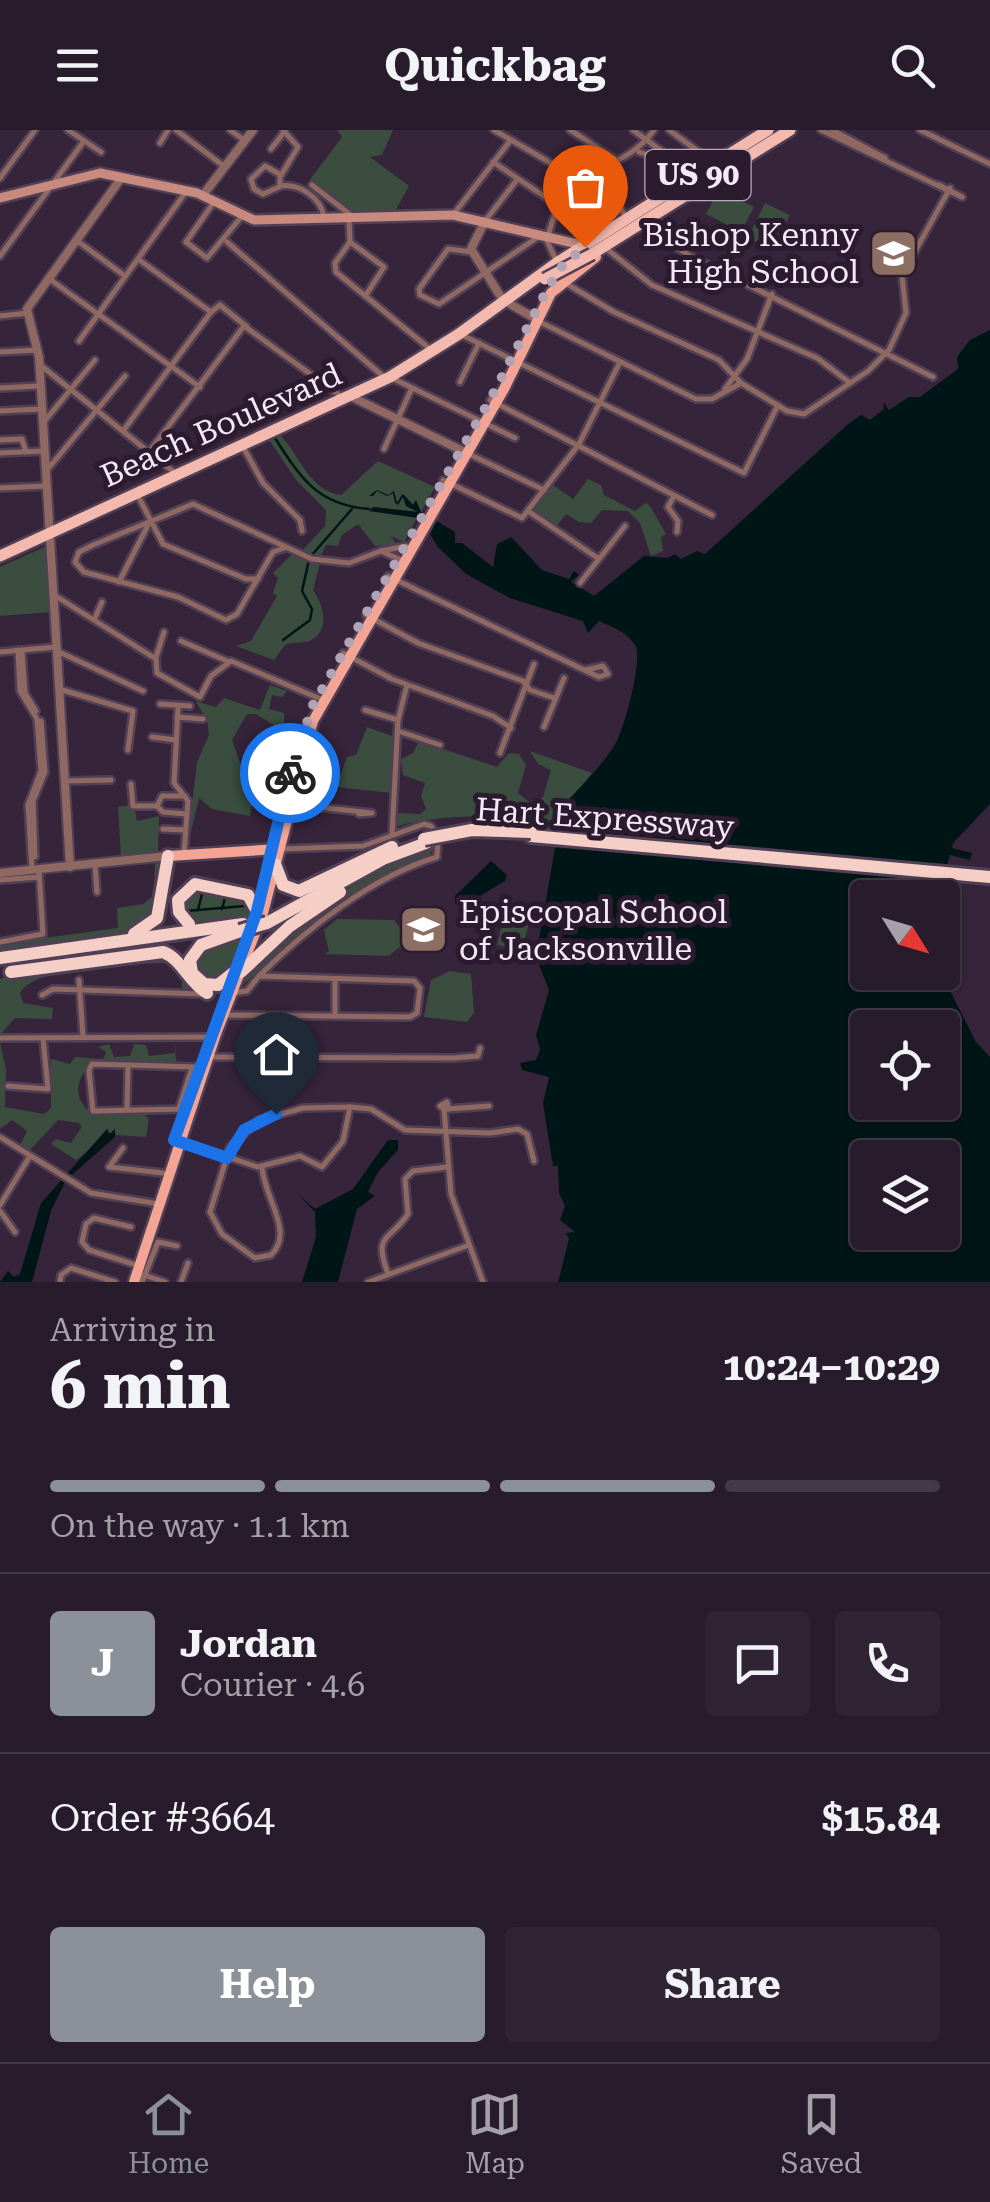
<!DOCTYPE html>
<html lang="en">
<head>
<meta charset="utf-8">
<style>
	body { margin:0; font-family:"Roboto Serif",serif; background:#302434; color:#f1f3f6; height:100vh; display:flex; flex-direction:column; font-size:38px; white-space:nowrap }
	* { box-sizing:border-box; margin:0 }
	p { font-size:32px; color:#a5a1a9 }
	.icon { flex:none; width:55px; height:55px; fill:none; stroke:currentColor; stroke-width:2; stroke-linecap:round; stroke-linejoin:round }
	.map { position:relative; height:1152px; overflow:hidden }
	.panel { display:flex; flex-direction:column; background:#281b2c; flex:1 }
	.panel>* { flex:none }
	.needle { width:65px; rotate:127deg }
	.fabs { position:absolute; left:850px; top:750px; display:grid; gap:20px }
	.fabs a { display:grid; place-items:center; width:110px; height:110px; border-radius:10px; background:#281b2c; box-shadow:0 2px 8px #0004,0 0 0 2px #443948; font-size:50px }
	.pin { position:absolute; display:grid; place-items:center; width:85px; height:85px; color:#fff; margin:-102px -42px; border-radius:50% 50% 50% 0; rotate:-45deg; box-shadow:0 0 10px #0007 }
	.pin .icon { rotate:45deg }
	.courier { position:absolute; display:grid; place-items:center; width:100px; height:100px; margin:-50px; border:8px solid #1a73e8; border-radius:50%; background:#fff; color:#222; box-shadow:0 2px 12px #0007 }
	.headline em { font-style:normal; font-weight:700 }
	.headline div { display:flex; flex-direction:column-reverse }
	.headline { display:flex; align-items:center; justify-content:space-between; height:170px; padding:0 50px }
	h1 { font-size:65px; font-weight:700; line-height:75px }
	.bar { display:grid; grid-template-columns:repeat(4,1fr); gap:15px 10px; align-content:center; height:120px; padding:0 50px }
	.bar i { height:12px; border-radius:8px; background:#443948 }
	.bar .current { background:#8c9099 }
	.bar p { grid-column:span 4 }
	.line { display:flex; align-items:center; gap:25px; padding:0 50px; border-top:2px solid #443948 }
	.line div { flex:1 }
	.round { display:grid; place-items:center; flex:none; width:105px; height:105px; border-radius:10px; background:#302434 }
	.button { display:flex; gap:20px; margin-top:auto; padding:20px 50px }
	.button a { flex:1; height:115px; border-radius:10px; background:#8c9099; color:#fff; font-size:40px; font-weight:700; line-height:115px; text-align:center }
	.button a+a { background:#302434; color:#f1f3f6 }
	header { display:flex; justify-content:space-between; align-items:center; height:130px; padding:0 50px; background:#281b2c; font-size:45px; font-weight:700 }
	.menu { display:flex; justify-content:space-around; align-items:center; height:140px; border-top:2px solid #443948; background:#281b2c; font-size:28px; color:#a5a1a9 }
	.menu a { display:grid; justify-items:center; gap:5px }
	.menu .current { color:#8c9099 }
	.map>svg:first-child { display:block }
	.green { fill:#3a4d3e }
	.water { fill:#001515; fill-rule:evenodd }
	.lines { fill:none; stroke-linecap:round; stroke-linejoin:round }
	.stream { stroke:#001515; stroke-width:2.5 }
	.minor-casing { stroke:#514055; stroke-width:10 }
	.tertiary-casing { stroke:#514055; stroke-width:12 }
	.secondary-casing { stroke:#514055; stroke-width:14 }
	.primary-casing { stroke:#514055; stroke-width:15 }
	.trunk-casing { stroke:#514055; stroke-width:16 }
	.motorway-casing { stroke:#514055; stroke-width:18 }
	.minor { stroke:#8f6961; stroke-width:5 }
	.tertiary { stroke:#8f6961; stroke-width:8 }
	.secondary { stroke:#c88a7e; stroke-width:9 }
	.primary { stroke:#f3a495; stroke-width:10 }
	.trunk { stroke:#f4b9ae; stroke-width:11 }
	.motorway { stroke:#f5cec6; stroke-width:12 }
	.trunk-bridge-casing { stroke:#514055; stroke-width:16; stroke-linecap:butt }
	.motorway-bridge-casing { stroke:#514055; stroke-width:18; stroke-linecap:butt }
	.trunk-bridge { stroke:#f4b9ae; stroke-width:11 }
	.motorway-bridge { stroke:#f5cec6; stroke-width:12 }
	.done { stroke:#b2a4b6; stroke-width:10; stroke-dasharray:0 18 }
	.route { stroke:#1a73e8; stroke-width:12 }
	.labels { text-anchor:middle; stroke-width:10; stroke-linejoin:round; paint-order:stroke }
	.shield { fill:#2c1a2f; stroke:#b9abbc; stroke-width:2.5 }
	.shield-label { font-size:30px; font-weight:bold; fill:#f5e9f8 }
	.poi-label { font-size:32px; fill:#f5e9f8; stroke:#2c1a2f; text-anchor:end }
	.street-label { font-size:32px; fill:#f5e9f8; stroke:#2c1a2f }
</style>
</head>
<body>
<header><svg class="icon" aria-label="menu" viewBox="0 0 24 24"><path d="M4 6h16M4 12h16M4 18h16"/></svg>Quickbag<svg class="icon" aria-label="search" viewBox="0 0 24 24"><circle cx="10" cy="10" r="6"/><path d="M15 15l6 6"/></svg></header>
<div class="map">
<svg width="990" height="1152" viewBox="0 0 990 1152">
	<rect width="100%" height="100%" fill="#36243a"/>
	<g class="green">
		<polygon points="337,0 393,0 382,25 370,27 409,56 394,83 352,84 309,51 342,7"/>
		<polygon points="719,59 754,77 741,102 706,84"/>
		<polygon points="765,73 790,85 773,120 748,108"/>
		<path d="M 280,305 C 300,325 309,361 341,365 L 378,331 L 435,357 L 421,382 L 402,364 L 397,373 L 394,361 L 390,365 L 394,363 L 397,375 L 403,366 L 406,376 L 418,382 L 373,377 L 369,381 L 418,386 L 404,412 L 391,406 L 397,415 L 375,416 L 358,394 L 342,405 L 338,416 L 326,415 L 320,428 L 300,423 L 325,396 L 326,380 L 297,351 L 269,310 Z"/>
		<polygon points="588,349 601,355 604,365 635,381 646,373 650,376 666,404 661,407 663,421 651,426 640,393 628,381 602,380 591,393 579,392 566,384 555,398 532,380 553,355 573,369"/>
		<polygon points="49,415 52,482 0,486 0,437"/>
		<path d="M 292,424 L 320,433 L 313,460 C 324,475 331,502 309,511 C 301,514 294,511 285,515 L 274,530 L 236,516 L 251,511 L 277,466 L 273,463 L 278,448 L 273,443 Z"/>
		<polygon points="270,555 287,561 282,567 272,565 269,579 284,583 284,593 277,597 256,584 247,584 232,610 241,635 277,643 283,652 257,649 250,686 212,679 199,668 187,718 197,632 209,605 207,590 195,571 216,577 224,568 260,580"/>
		<polygon points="367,597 395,607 392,663 336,657 347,627 356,625"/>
		<path d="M 419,611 L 497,637 L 509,623 L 519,624 L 526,635 L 518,663 L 532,674 L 543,667 L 551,640 L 538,634 L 530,621 L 592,643 L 562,681 L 572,689 L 563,701 L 552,703 C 546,699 538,692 531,690 C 504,682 420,687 396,697 L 397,683 L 420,684 L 426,679 L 421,666 L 425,653 L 403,645 L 401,629 L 413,623 Z"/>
		<polygon points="129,675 135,680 137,691 159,686 158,721 121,727 118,677"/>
		<path d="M 428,715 L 434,718 L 429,725 L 340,773 L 241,856 C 248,819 390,727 428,715 Z"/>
		<polygon points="155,732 162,732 157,782 134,802 0,822 0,814 118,798 117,778 143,774 154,765"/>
		<polygon points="204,755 248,767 251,786 225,792 188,791 179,773"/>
		<polygon points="508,770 533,776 522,821 497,815"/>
		<polygon points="337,789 394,790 403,802 402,815 389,826 325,824 329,821 324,800"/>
		<polygon points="237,808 242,812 229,843 219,852 197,847 194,825 198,819"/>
		<path d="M 161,825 C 174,828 190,845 188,859 L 182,862 L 182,844 L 173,833 C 142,833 34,835 20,863 L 23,873 L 53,878 L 52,889 L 15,888 L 0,905 L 0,849 C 53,833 107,832 161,825 Z"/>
		<polygon points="450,841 471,844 474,883 467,892 424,887 431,850"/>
		<path d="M 175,911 L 176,933 L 90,932 C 76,953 72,966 92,984 L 143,983 L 149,989 L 146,1007 L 116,1005 L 114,1000 L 76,1030 L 51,1014 L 56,1009 L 71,1013 L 82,997 L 79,993 L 58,990 L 30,1020 L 20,1015 L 27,1001 L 12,990 L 0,999 L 0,912 L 6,940 L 5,977 L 44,984 L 51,978 L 51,929 L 70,934 L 75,927 L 103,929 L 106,922 L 98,917 L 109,914 L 114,927 L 130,926 L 134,914 L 146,915 L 149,926 L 175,923 Z"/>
	</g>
	<g class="water">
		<path d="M 990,200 L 990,674 L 953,713 L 952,718 L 972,723 L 970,730 L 950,725 L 938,767 L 868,768 L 868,842 L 941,843 L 976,912 L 990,927 L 990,1152 L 558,1152 L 569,1109 L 566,1103 L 575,1102 L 560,1090 L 565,1076 L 559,1063 L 558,1036 L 553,1036 L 543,973 L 549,947 L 522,940 L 520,933 L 536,930 L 540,920 L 536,905 L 549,860 L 536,827 L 556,712 L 552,703 L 562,701 L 565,690 L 571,689 L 558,680 C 578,660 596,642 613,618 C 623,605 644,528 635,515 C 624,500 614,498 599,491 L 588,503 L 583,491 L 510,468 L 466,444 L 438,417 L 430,404 L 433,398 L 425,389 L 369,381 L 373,377 L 418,382 L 406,376 L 403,367 L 398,375 L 395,373 L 393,363 L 387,366 L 377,361 L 373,366 L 369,366 L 377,360 L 388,365 L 394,361 L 397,373 L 403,364 L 413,375 L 416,370 L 421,382 L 455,402 L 455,413 L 462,413 L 493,437 L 497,414 L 511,407 L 542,440 L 569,449 L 574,441 L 579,445 L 571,452 L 594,466 L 644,426 L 668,428 L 675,424 L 681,429 L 697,421 L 705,424 L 847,295 L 861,285 L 870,290 L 884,279 L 883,272 L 889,280 L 909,267 L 920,267 L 958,239 L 957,227 L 970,210 ZM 868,898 L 942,898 L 942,972 L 868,972 ZM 868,1028 L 942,1028 L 942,1102 L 868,1102 Z"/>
		<polygon points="491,731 507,745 505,751 468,773 455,774 455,766"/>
		<polygon points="107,999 110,1004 115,999 115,1007 66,1050 51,1081 32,1152 0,1152 8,1141 14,1147 20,1144 41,1073"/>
		<polygon points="388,1010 398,1010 398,1020 378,1042 368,1062 375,1066 357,1079 338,1152 302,1152 316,1107 315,1082 298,1064 315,1079 353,1059"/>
	</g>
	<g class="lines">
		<g class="stream">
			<path d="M 275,308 C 301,349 318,375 369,379"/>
			<polyline points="311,426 352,379"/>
			<polyline points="283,510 310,490 312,479 302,461 309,430"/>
			<polyline points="222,779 226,764"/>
			<polyline points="198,780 203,760"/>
			<polyline points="186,781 244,776"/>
		</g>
		<defs>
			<g id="minor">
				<polyline points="68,0 101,22"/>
				<polyline points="176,0 225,37"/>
				<polyline points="230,0 244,10"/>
				<path d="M 283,0 L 298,17 L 280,47 L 280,56 C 299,53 320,67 324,86"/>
				<polyline points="494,0 580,50"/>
				<polyline points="570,0 615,29"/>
				<polyline points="633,0 667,25 684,50"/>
				<polyline points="669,0 713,32"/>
				<polyline points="821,0 962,67"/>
				<polyline points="832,0 885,28"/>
				<polyline points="920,0 990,34"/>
				<polyline points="160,13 168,0"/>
				<polyline points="271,19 285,1"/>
				<polyline points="639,22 671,33"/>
				<polyline points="493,32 556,74"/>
				<polyline points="595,40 626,87"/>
				<polyline points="0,48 35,0"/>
				<polyline points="312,55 352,86"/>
				<polyline points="939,55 962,67"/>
				<polyline points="279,57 263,64 254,59 251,49 265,36 281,45"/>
				<polyline points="214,72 186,112 207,128 242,86"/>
				<polyline points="453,85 510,11"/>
				<polyline points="349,90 350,112"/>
				<polyline points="485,91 516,51"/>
				<polyline points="644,96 690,126 933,247"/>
				<polyline points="76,110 125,146"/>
				<polyline points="227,112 384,247"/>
				<polyline points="350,112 335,133 336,142 430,219"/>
				<polyline points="350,112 384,137 366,165"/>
				<polyline points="608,120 652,155 817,228 849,252"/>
				<polyline points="472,122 448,119 419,159 420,165 439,174 541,105"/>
				<polyline points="0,126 84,11"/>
				<polyline points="138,129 211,182"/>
				<path d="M 556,130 L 547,111 C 566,22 615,53 654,0"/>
				<polyline points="48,148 200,257"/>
				<polyline points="567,154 614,182 719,230 741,253 787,281 804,284 868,241 889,220 906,183 902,145 950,58"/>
				<polyline points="211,182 220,175 247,197"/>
				<polyline points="0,186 28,183"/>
				<polyline points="540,192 696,269 712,269 741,253"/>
				<polyline points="460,204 744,343 778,275"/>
				<polyline points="79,211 185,63"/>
				<polyline points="0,222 38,220"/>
				<polyline points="39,234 175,343"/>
				<polyline points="392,248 515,308"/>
				<polyline points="460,252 479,213"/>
				<polyline points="0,258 38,256"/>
				<polyline points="725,259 747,229 772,164"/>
				<polyline points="490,270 712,385"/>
				<polyline points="0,281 41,279"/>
				<polyline points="43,293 95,230"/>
				<polyline points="123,301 211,182"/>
				<polyline points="0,310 22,309 26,322"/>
				<polyline points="242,315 263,353 300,390 302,401"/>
				<polyline points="384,319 412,258"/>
				<polyline points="149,322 244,196 342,267"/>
				<polyline points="0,323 44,321"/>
				<polyline points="467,323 544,360"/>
				<polyline points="47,340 125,246"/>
				<polyline points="443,350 522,388 579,314 620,232"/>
				<polyline points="0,358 46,356"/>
				<polyline points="138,366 163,414 246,449 258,449"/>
				<polyline points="674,366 668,377 678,391 677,402"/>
				<polyline points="528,381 599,429"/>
				<polyline points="284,418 273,422 237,484 226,490 178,467 84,442 75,432 79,422 93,415 193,374 312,429 349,433 381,421 403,431"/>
				<polyline points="381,421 406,416"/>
				<polyline points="388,446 599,547 608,544 603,536 585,540"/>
				<polyline points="119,452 148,395"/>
				<polyline points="580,453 625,396"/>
				<polyline points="54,465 156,529 157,543 200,567 211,546 231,531 323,570"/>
				<polyline points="366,485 418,513 523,551 530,560 554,568"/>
				<polyline points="94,490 102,472"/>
				<polyline points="181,511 227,531"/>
				<polyline points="18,520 20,561 37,589 41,641 28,675 32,739"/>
				<polyline points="22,520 25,563 36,581"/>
				<polyline points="57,521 143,561"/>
				<polyline points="0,522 56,517"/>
				<polyline points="343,523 392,549 493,586 511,598"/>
				<polyline points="156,527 164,502"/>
				<polyline points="59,559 133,581 128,620"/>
				<polyline points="160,574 190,576"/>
				<polyline points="178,578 174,653 188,671 184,724"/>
				<polyline points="365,580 398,590"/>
				<polyline points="177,587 203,589"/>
				<polyline points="544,597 564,548"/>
				<polyline points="398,601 440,615"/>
				<polyline points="152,607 176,610"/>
				<polyline points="500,623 534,534"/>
				<polyline points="64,651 111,650"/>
				<polyline points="131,654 133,676 157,676"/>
				<polyline points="185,666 162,666 157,676 163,682 186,684"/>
				<polyline points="284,668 317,677 372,683 359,684"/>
				<polyline points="163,699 185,700"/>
				<polyline points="392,705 398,590 407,555"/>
				<polyline points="35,727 33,671 45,642 41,591"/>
				<polyline points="95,735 97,762"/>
				<polyline points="0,750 39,747"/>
				<polyline points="0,812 43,804 39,740"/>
				<path d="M 259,846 C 306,799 373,746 437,727 L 438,707 L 431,696 L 424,694 L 363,716 L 282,719"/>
				<polyline points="79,850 83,906"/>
				<polyline points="42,865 53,859 201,864"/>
				<polyline points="225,885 410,887 417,883 420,858 414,851 259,846 247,861 232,863"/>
				<polyline points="335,886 335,849"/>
				<polyline points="0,908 208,907"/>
				<polyline points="210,927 454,928 478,926 480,918"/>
				<polyline points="8,956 48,959 43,908"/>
				<polyline points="127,977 128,935"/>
				<polyline points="179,978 192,938"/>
				<polyline points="184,979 93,981 89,940 92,934 198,937"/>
				<polyline points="447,979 489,976"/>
				<polyline points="449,979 447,972 440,976 444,979 451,1064 483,1152"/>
				<polyline points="0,1007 91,1063 159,1074"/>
				<polyline points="174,1009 258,1037 300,1026 322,1037 343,1011 350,977"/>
				<polyline points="123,1018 109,1037 163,1043"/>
				<path d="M 262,1037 C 264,1068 295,1102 271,1125 L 255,1128 L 222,1104 L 210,1082 L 230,1017 L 259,990 L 303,978 L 350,977 L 371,979 L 405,1000 L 490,1003 L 518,999 L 527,1004 L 534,1031"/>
				<polyline points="0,1075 30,1026"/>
				<polyline points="0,1081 15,1102"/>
				<polyline points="131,1097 94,1088 86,1094 82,1112 89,1120 133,1134"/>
				<path d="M 388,1144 C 373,1103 389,1112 408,1084 L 405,1049 L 413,1041 L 447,1037"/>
				<polyline points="144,1145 165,1152"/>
				<polyline points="60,1152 61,1145 71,1138 115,1152"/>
				<polyline points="142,1152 158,1112 177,1116"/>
				<polyline points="181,1152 188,1133"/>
				<polyline points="368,1152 469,1115"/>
			</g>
			<g id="tertiary">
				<polyline points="203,65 253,0"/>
				<polyline points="485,91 471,119 504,172"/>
				<polyline points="510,174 538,190"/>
				<polyline points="350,266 467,323"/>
				<polyline points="70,737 39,227 27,179 122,47"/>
				<polyline points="0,743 168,726"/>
			</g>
			<polyline id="secondary" points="0,68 100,43 197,63 254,90 453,85 586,116"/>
			<g id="primary">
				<polyline points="168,726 279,719"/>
				<polyline points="134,1152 216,904 263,783 313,591 504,259 551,163 596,127"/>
			</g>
			<g id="trunk">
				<polyline points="592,124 790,0"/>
				<polyline points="0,426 390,247 459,204 558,132 768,0"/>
			</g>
			<g id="motorway">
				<polyline points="531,706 990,747"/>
				<polyline points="275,734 283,755 299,761 392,717"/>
				<polyline points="267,793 383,729 426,713"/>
				<polyline points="189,794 179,782 178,770 195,754 248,765 257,781"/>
				<polyline points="134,804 157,788 168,726"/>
				<polyline points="0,828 243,794"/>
				<path d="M 11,842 L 163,822 C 182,829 189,853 207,863"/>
				<polyline points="241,842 290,796 340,762"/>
				<polyline points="233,843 218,855 204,854 192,843 190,830 201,815 240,801"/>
			</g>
		</defs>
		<use href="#minor" class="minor-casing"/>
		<use href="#tertiary" class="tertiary-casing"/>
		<use href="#secondary" class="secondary-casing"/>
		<use href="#primary" class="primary-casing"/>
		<use href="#trunk" class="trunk-casing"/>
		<use href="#motorway" class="motorway-casing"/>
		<use href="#minor" class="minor"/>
		<use href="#tertiary" class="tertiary"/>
		<use href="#secondary" class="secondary"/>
		<use href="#primary" class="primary"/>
		<use href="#trunk" class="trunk"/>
		<use href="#motorway" class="motorway"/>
		<defs>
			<polyline id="trunk-bridge" points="545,149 592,124"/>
			<g id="motorway-bridge">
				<polyline points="424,709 472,700 531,702"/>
				<polyline points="240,801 267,793"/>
			</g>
		</defs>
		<use href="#trunk-bridge" class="trunk-bridge-casing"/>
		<use href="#motorway-bridge" class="motorway-bridge-casing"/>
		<use href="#trunk-bridge" class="trunk-bridge"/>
		<use href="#motorway-bridge" class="motorway-bridge"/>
	</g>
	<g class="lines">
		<polyline class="done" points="290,643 313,575 490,270 549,156 563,135 585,117"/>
		<polyline class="route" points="276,984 244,1000 227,1028 174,1010 257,781 290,643"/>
	</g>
	<defs>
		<symbol id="school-square" viewBox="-11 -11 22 22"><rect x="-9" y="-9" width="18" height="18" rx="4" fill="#8d6e63" stroke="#2c1a2f"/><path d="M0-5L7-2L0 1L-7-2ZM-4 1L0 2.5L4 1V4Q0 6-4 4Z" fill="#fff"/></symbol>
	</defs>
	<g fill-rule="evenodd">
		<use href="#school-square" x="866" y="96" width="55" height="55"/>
		<use href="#school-square" x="396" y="772" width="55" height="55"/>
	</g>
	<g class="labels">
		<rect class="shield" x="645.5" y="20" width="105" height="50" rx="8"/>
		<g class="shield-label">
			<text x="698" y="55">US 90</text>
		</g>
		<g class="poi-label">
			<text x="859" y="116">Bishop Kenny<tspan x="859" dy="37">High School</tspan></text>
			<text x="459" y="793" text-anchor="start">Episcopal School<tspan x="459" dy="37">of Jacksonville</tspan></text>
		</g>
		<g class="street-label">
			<text transform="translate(221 295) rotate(-24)" y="11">Beach Boulevard</text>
			<text transform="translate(605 688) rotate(4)" y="11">Hart Expressway</text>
		</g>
	</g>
</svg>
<div class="fabs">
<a><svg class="needle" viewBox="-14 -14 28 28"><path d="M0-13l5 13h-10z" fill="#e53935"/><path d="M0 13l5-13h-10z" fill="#a5a1a9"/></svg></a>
<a><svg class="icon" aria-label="locate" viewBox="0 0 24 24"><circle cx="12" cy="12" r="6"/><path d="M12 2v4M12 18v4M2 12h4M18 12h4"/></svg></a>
<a><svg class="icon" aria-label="layers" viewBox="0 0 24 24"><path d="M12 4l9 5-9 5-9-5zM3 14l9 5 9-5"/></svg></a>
</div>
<div class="pin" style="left:585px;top:117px;background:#ea580c"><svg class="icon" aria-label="bag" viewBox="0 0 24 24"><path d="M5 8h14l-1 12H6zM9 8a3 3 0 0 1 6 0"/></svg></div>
<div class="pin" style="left:276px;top:984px;background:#1f2937"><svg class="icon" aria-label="home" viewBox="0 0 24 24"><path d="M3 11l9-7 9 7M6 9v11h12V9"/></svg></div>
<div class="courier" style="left:290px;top:643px"><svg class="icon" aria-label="bike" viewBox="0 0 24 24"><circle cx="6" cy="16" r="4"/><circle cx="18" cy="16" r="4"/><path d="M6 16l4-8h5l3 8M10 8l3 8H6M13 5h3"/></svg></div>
</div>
<section class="panel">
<div class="headline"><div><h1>6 min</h1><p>Arriving in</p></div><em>10:24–10:29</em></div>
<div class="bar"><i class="current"></i><i class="current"></i><i class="current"></i><i></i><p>On the way · 1.1 km</p></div>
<div class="line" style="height:180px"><b class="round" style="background:#8c9099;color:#fff">J</b><div><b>Jordan</b><p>Courier · 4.6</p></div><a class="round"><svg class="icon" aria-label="chat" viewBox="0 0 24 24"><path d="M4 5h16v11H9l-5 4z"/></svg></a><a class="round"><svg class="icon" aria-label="phone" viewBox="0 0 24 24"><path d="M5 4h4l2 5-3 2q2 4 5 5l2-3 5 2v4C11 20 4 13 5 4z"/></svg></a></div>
<div class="line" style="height:130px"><div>Order #3664</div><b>$15.84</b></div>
<div class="button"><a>Help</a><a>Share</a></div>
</section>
<nav class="menu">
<a class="current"><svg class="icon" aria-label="home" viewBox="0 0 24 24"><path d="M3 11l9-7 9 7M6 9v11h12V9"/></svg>Home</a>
<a><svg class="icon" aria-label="map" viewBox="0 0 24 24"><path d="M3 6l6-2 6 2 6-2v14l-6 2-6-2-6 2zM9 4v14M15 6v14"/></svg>Map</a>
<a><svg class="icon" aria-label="saved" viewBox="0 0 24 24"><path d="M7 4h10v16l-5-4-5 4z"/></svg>Saved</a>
</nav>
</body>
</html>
